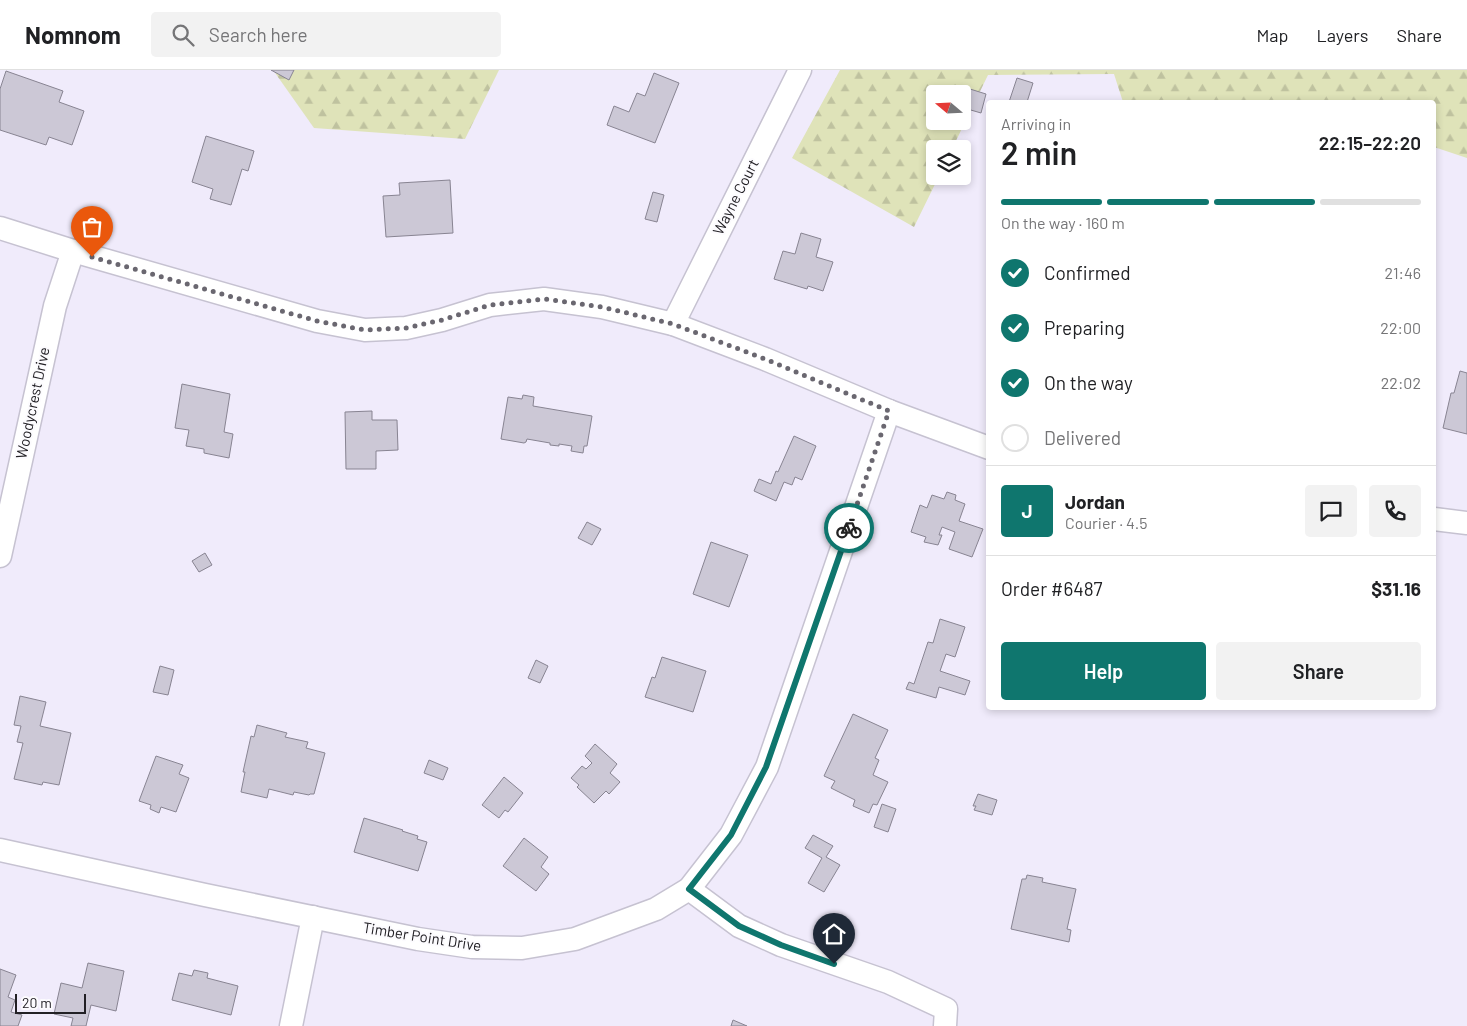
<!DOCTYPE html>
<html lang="en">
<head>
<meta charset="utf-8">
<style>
	body { margin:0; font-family:Barlow,sans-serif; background:#f2f2f2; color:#202124; height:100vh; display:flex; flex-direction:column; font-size:19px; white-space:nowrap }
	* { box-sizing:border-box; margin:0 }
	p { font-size:16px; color:#757577 }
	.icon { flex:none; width:28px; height:28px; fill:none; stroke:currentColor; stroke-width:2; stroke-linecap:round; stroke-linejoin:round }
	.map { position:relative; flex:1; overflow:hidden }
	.sheet { position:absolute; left:986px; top:30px; width:450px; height:610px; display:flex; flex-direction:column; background:#fff; border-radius:5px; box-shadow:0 2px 8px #0003 }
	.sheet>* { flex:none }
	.needle { width:32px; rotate:289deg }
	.tools { position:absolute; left:926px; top:15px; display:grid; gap:10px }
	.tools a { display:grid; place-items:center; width:45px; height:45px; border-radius:5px; background:#fff; box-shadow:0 2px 8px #0003; font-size:25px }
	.scale { position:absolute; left:15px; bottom:12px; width:71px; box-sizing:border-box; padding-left:5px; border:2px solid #222025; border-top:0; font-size:14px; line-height:18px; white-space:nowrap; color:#222025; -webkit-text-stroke:4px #fcfbfe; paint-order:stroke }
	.pin { position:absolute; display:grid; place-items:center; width:42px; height:42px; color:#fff; margin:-51px -21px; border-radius:50% 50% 50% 0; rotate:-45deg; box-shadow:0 0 5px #0007 }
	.pin .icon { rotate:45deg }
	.courier { position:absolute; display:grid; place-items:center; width:50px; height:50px; margin:-25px; border:4px solid #0f766e; border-radius:50%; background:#fff; color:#222; box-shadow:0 1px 6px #0007 }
	.headline em { font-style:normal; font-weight:600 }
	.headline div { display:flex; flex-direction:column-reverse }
	.headline { display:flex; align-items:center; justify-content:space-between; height:85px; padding:0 15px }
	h1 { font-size:32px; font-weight:600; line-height:38px }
	.bar { display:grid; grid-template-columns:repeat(4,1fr); gap:8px 5px; align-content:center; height:60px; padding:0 15px }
	.bar i { height:6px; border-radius:4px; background:#e0e0e0 }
	.bar .current { background:#0f766e }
	.bar p { grid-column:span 4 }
	.line { display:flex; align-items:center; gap:12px; padding:0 15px; border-top:1px solid #e0e0e0 }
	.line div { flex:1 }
	.round { display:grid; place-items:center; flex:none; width:52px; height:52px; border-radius:5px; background:#f2f2f2 }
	ol { padding:0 15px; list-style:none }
	li { display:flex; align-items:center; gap:15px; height:55px }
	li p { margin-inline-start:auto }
	li .icon { padding:5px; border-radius:50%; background:#0f766e; color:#fff; stroke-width:4 }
	li:last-child { color:#757577 }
	li i { width:28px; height:28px; border:2px solid #e0e0e0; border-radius:50% }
	.primary-button { display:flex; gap:10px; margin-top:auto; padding:10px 15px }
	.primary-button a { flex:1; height:58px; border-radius:5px; background:#0f766e; color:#fff; font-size:20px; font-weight:600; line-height:58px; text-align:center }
	.primary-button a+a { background:#f2f2f2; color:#202124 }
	header { display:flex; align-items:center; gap:30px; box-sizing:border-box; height:70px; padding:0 25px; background:#fff; border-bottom:1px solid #e0e0e0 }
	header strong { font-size:24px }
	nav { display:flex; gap:28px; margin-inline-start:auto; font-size:18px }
	.search { width:350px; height:45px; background:#f2f2f2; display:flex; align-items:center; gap:12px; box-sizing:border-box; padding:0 18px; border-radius:5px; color:#757577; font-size:19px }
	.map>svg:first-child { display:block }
	.forest { fill:url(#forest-firs); fill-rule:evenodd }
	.building { fill:#ccc8d6; stroke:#888492 }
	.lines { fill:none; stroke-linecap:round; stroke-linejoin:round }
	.minor-casing { stroke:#c6c2d1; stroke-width:25 }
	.minor { stroke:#fff; stroke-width:22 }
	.done { stroke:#6a6770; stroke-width:5; stroke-dasharray:0 9 }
	.route { stroke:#0f766e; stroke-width:6 }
	.labels { text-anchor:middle; stroke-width:4; stroke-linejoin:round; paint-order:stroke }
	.street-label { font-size:15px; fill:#222025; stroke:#fcfbfe }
</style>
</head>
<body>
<header>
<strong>Nomnom</strong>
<div class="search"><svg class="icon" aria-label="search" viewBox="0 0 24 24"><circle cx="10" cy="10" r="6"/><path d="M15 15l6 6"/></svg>Search here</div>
<nav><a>Map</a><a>Layers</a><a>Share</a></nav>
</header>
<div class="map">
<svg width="1467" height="956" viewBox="0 0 1467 956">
	<defs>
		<pattern id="forest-firs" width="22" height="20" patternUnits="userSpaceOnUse" patternTransform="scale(1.25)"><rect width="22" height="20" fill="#dfe3b9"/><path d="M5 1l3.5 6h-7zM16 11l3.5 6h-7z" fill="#bfc29f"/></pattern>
	</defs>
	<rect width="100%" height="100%" fill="#f0ebfb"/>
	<g class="forest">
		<polygon points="273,0 499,0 465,69 314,58"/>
		<path d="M 840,0 L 1467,0 L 1467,88 L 1434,77 L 1434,32 L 1123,32 L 1114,4 L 988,5 L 952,79 L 935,79 L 935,106 L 939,106 L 914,157 L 792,88 ZM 935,24 L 962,24 L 962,51 L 935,51 Z"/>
	</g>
	<g class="building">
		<polygon points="271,0 294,0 289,10"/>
		<polygon points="6,1 63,21 59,32 84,41 72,75 49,67 46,75 0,60 0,19"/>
		<polygon points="654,3 679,13 655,73 607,55 614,36 629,42 637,23 645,26"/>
		<polygon points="1017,8 1033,13 1027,32 1009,32"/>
		<polygon points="970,19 986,24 981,43 964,38"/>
		<polygon points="206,66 254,81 248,101 242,99 231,135 210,129 213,119 192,112"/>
		<polygon points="450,110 453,163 386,167 383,126 400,125 399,113"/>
		<polygon points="653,122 664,125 657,152 645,149"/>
		<polygon points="801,163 821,169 816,187 833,192 823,221 808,216 807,219 774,209 783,181 795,184"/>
		<polygon points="1460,301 1467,303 1467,364 1443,358 1451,323 1454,323"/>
		<polygon points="182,314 230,324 224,362 233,364 229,388 204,383 204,379 186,376 189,360 175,358"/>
		<polygon points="523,325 534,327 533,336 592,346 587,376 584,376 583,383 571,381 572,376 559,374 559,376 550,375 550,373 527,369 526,372 524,373 501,369 508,327 522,329"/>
		<polygon points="372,341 372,350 397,350 398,380 376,381 376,399 346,399 345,342"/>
		<polygon points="794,366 816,376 802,410 795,407 792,415 784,412 776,431 754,421 759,409 771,414 776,401 778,402"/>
		<polygon points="947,422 956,425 955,430 965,434 959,451 983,459 972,487 949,479 955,462 942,457 939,465 942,465 938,475 924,472 926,467 911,462 920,435 927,438 932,425 944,429"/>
		<polygon points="587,452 601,459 592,475 578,468"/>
		<polygon points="711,472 748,485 729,537 693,524"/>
		<polygon points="205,483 212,495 199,502 192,491"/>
		<polygon points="940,549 965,557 955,587 946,584 940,601 970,611 965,625 939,617 936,628 906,619 909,612 914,614 928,572 933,573"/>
		<polygon points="662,587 706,601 693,642 645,627 652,607 655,608"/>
		<polygon points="536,590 548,596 540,613 528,608"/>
		<polygon points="160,596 174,600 168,625 153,622"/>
		<polygon points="20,626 46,632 40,656 71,663 59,715 43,712 42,715 14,709 23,673 17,672 21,656 14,655"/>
		<polygon points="853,644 888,660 875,688 879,690 873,705 888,712 877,735 873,734 869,743 853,736 855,730 831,718 835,711 824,706"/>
		<polygon points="257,655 287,663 285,667 308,672 306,678 325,683 314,724 310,724 309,725 294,722 293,725 269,719 267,728 241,722 245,702 243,702 251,666 254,667"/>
		<polygon points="595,674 617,694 610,703 620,712 609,724 606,721 594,733 577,717 579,715 571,708 582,696 586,699 592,693 585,686"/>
		<polygon points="156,686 183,695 179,704 189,708 176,742 161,737 159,743 150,739 151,735 139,731"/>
		<polygon points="429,690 448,698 443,710 424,703"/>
		<polygon points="504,707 523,723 508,742 505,740 499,748 482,735"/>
		<polygon points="978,724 997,730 992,745 974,740 976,736 973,736"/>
		<polygon points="882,734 896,739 888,762 874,757"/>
		<polygon points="364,748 403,760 402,761 418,766 417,769 427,772 418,801 354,782"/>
		<polygon points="813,765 833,776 826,787 840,795 824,822 808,813 822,788 805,778"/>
		<polygon points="524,768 548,787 541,797 549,804 536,821 503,796"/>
		<polygon points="1027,805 1043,808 1042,812 1076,819 1067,859 1071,860 1069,872 1011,859 1022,809 1026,809"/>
		<polygon points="88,893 124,901 116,941 91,935 86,956 71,956 73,948 54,944 61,913 82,918"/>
		<polygon points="0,899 16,905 8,927 15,930 11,942 22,945 18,956 0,956"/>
		<polygon points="194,900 208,903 207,908 238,916 231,945 172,930 179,903 192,906"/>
		<polygon points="733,950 747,956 731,956"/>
	</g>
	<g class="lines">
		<defs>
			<g id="minor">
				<polyline points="0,158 73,181 317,251 365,260 406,258 442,250 490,235 544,229 602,237 673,254 765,289 889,341 989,378"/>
				<polyline points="673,254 800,0"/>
				<polyline points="1434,449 1467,453"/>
				<polyline points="0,486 55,236 73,181"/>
				<polyline points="0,780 205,825 418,869 472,877 522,878 575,869 656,839 689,819 731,765 767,697 889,341"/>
				<polyline points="689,819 739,856 781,875 888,912 946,939 945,956"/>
				<polyline points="291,956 313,847"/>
			</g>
		</defs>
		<use href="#minor" class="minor-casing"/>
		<use href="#minor" class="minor"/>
	</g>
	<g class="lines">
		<polyline class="done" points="92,187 317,251 365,260 406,258 442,250 490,235 544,229 602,237 673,254 765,289 889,341 849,458"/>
		<polyline class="route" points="834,894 781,875 739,856 689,819 731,765 766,697 849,458"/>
	</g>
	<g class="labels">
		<g class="street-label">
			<text transform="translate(736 127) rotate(-63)" y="5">Wayne Court</text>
			<text transform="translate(33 333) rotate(-78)" y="5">Woodycrest Drive</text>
			<text transform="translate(422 867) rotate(9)" y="5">Timber Point Drive</text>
		</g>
	</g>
</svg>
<div class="tools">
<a><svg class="needle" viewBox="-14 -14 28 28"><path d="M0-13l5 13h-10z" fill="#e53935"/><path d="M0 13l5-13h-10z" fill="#757577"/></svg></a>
<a><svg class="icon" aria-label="layers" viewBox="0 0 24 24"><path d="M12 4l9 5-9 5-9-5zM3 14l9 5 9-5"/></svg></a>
</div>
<div class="scale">20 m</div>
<div class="pin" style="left:92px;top:187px;background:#ea580c"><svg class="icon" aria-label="bag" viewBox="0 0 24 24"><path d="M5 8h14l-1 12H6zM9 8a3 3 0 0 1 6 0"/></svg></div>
<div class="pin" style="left:834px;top:894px;background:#1f2937"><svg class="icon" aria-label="home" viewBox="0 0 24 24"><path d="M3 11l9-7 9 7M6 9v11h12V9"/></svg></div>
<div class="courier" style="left:849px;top:458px"><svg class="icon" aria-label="bike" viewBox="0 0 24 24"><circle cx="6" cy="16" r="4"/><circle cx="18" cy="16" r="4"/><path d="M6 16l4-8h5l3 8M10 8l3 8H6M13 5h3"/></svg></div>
<section class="sheet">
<div class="headline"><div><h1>2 min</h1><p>Arriving in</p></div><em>22:15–22:20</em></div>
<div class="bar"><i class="current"></i><i class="current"></i><i class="current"></i><i></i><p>On the way · 160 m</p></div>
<ol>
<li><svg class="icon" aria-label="check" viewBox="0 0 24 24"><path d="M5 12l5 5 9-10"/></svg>Confirmed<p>21:46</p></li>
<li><svg class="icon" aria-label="check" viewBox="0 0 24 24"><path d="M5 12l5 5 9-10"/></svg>Preparing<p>22:00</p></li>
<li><svg class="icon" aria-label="check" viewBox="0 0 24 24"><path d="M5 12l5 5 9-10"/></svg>On the way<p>22:02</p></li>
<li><i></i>Delivered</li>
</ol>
<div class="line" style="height:90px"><b class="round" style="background:#0f766e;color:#fff">J</b><div><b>Jordan</b><p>Courier · 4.5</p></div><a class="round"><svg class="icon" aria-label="chat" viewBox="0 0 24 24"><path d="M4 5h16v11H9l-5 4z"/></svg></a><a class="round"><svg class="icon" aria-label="phone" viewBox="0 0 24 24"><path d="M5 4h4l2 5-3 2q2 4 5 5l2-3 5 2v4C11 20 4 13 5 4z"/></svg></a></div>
<div class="line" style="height:65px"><div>Order #6487</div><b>$31.16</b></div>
<div class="primary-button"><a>Help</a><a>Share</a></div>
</section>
</div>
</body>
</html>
